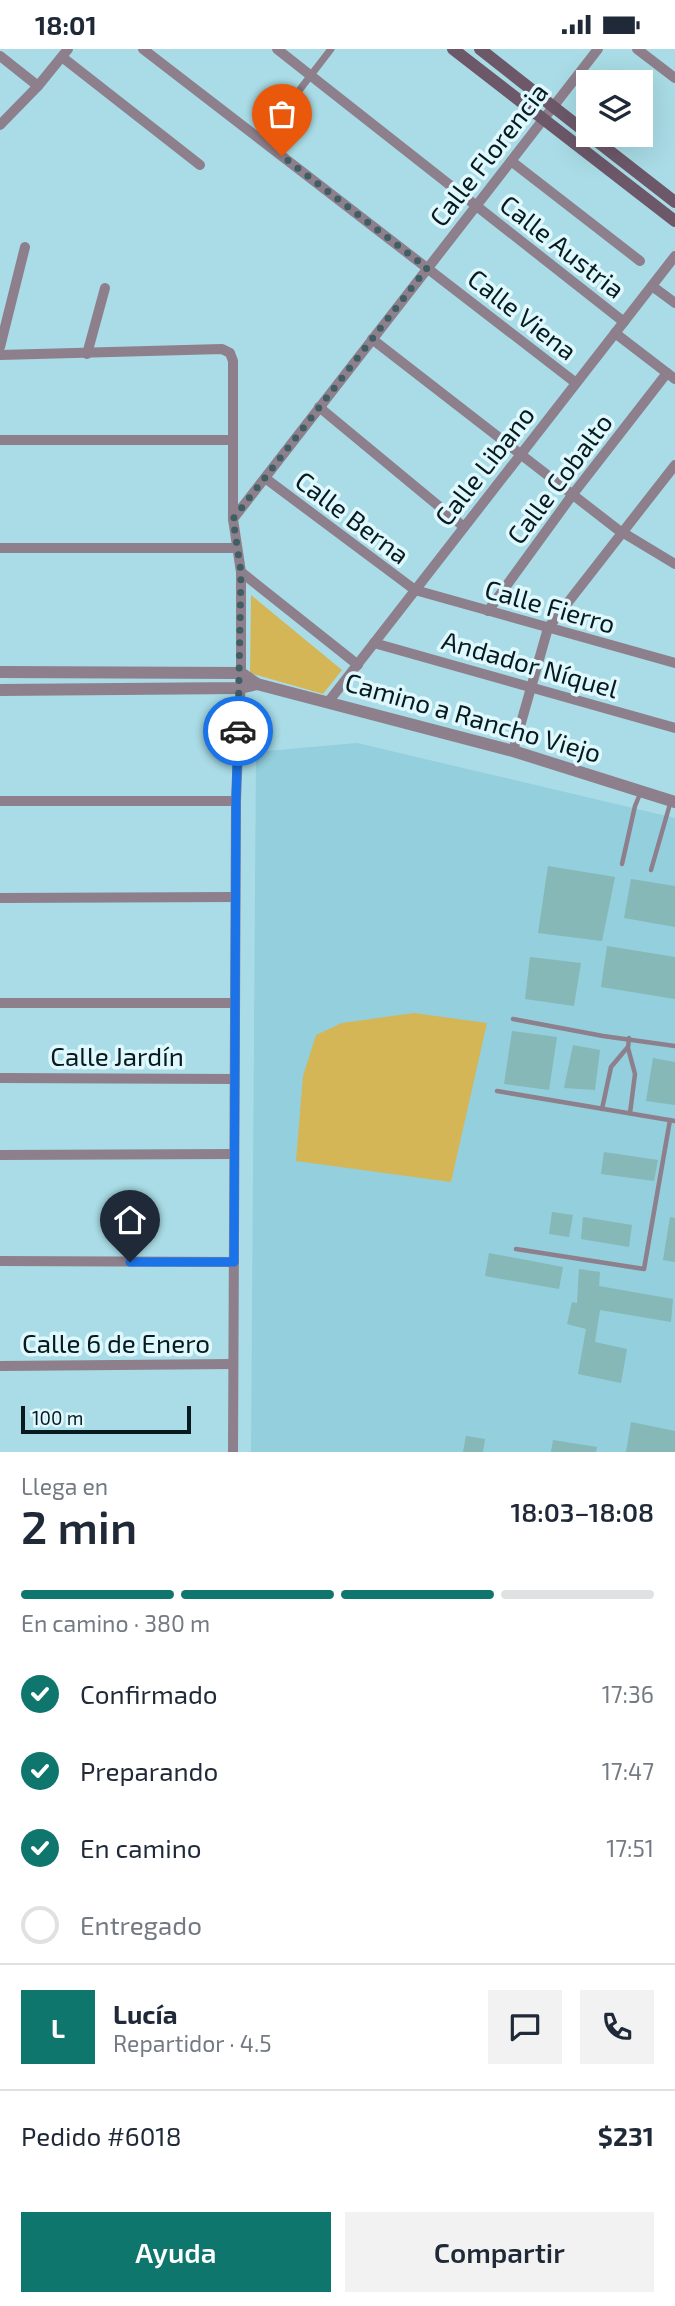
<!DOCTYPE html>
<html lang="es">
<head>
<meta charset="utf-8">
<style>
	body { margin:0; font-family:"Exo 2",sans-serif; background:#f2f2f3; color:#1f2937; height:100vh; display:flex; flex-direction:column; font-size:26px; white-space:nowrap }
	* { box-sizing:border-box; margin:0 }
	p { font-size:23px; color:#747a83 }
	.icon { flex:none; width:38px; height:38px; fill:none; stroke:currentColor; stroke-width:2; stroke-linecap:round; stroke-linejoin:round }
	.map { position:relative; height:1403px; overflow:hidden }
	.panel { display:flex; flex-direction:column; background:#fff; flex:1 }
	.panel>* { flex:none }
	.buttons { position:absolute; left:576px; top:21px; display:grid; gap:14px }
	.buttons a { display:grid; place-items:center; width:77px; height:77px; border-radius:0px; background:#fff; box-shadow:0 7px 28px #0002; font-size:35px }
	.scale { position:absolute; left:21px; bottom:18px; width:170px; box-sizing:border-box; padding-left:7px; border:4px solid #071b1f; border-top:0; font-size:19px; line-height:24px; white-space:nowrap; color:#071b1f; -webkit-text-stroke:5px #dff8fd; paint-order:stroke }
	.pin { position:absolute; display:grid; place-items:center; width:60px; height:60px; color:#fff; margin:-72px -30px; border-radius:50% 50% 50% 0; rotate:-45deg; box-shadow:0 0 7px #0007 }
	.pin .icon { rotate:45deg }
	.courier { position:absolute; display:grid; place-items:center; width:70px; height:70px; margin:-35px; border:5px solid #1a73e8; border-radius:50%; background:#fff; color:#222; box-shadow:0 2px 9px #0007 }
	.head em { font-style:normal; font-weight:600 }
	.head div { display:flex; flex-direction:column-reverse }
	.head { display:flex; align-items:center; justify-content:space-between; height:119px; padding:0 21px }
	h1 { font-size:46px; font-weight:600; line-height:52px }
	.bar { display:grid; grid-template-columns:repeat(4,1fr); gap:10px 7px; align-content:center; height:84px; padding:0 21px }
	.bar i { height:9px; border-radius:5px; background:#e0e1e3 }
	.bar .selected { background:#0f766e }
	.bar p { grid-column:span 4 }
	.line { display:flex; align-items:center; gap:18px; padding:0 21px; border-top:2px solid #e0e1e3 }
	.line div { flex:1 }
	.round { display:grid; place-items:center; flex:none; width:74px; height:74px; border-radius:0px; background:#f2f2f3 }
	ol { padding:0 21px; list-style:none }
	li { display:flex; align-items:center; gap:21px; height:77px }
	li p { margin-inline-start:auto }
	li .icon { padding:7px; border-radius:50%; background:#0f766e; color:#fff; stroke-width:4 }
	li:last-child { color:#747a83 }
	li i { width:38px; height:38px; border:4px solid #e0e1e3; border-radius:50% }
	.primary-button { display:flex; gap:14px; margin-top:auto; padding:14px 21px }
	.primary-button a { flex:1; height:80px; border-radius:0px; background:#0f766e; color:#fff; font-size:28px; font-weight:600; line-height:80px; text-align:center }
	.primary-button a+a { background:#f2f2f3; color:#1f2937 }
	.status { display:flex; justify-content:space-between; align-items:center; height:49px; padding:0 35px; background:#fff; direction:ltr }
	.status svg { height:19px; fill:currentColor }
	.map>svg:first-child { display:block }
	.built { fill:#93cfdc }
	.green { fill:#d4b657 }
	.building { fill:#85b8b6 }
	.lines { fill:none; stroke-linecap:round; stroke-linejoin:round }
	.service { stroke:#8d7f8b; stroke-width:4.5 }
	.pedestrian { stroke:#8d7f8b; stroke-width:7 }
	.minor { stroke:#8d7f8b; stroke-width:10 }
	.tertiary { stroke:#8d7f8b; stroke-width:12 }
	.secondary { stroke:#6c5869; stroke-width:12 }
	.done { stroke:#405f65; stroke-width:7; stroke-dasharray:0 12.6 }
	.route { stroke:#1a73e8; stroke-width:9 }
	.labels { text-anchor:middle; stroke-width:7; stroke-linejoin:round; paint-order:stroke }
	.street-label { font-size:26px; fill:#071b1f; stroke:#dff8fd }
</style>
</head>
<body>
<div class="status"><b>18:01</b><svg viewBox="0 0 49 12"><path d="M0 12V9h3v3zM5 12V6h3v6zM10 12V3h3v9zM15 12V0h3v12zM26 1h20v11H26zM47 4h2v5h-2z"/></svg></div>
<div class="map">
<svg width="675" height="1403" viewBox="0 0 675 1403">
	<rect width="100%" height="100%" fill="#a9dce6"/>
	<polygon class="built" points="357,694 675,769 675,1403 251,1403 256,703"/>
	<g class="green">
		<polygon points="251,546 342,621 323,645 250,624"/>
		<polygon points="414,964 487,974 451,1133 296,1112 303,1027 316,986 342,974"/>
	</g>
	<g class="building">
		<polygon points="548,817 615,828 602,892 538,884"/>
		<polygon points="631,830 675,837 675,878 624,869"/>
		<polygon points="607,897 675,908 675,950 601,938"/>
		<polygon points="530,908 581,914 574,957 525,950"/>
		<polygon points="512,982 557,988 549,1041 504,1035"/>
		<polygon points="573,996 600,1001 595,1041 564,1039"/>
		<polygon points="653,1009 675,1013 675,1056 646,1052"/>
		<polygon points="604,1103 658,1111 654,1132 601,1125"/>
		<polygon points="552,1163 573,1166 569,1188 549,1185"/>
		<polygon points="583,1168 632,1176 629,1198 581,1190"/>
		<polygon points="670,1168 675,1169 675,1213 663,1211"/>
		<polygon points="489,1204 563,1218 559,1240 485,1227"/>
		<polygon points="579,1220 600,1223 599,1237 673,1250 671,1273 600,1261 595,1293 627,1300 621,1334 578,1325 586,1280 567,1275 572,1253 577,1254"/>
		<polygon points="631,1373 675,1382 675,1403 626,1403"/>
		<polygon points="466,1387 485,1390 483,1403 463,1403"/>
		<polygon points="553,1391 597,1398 596,1403 551,1403"/>
	</g>
	<g class="lines">
		<g class="service">
			<polyline points="622,815 635,757 640,745"/>
			<polyline points="651,821 670,755"/>
			<polyline points="513,970 603,987 675,997"/>
			<polyline points="629,989 628,999 635,1025 630,1064"/>
			<polyline points="497,1042 675,1072"/>
			<polyline points="602,1060 611,1018 627,999"/>
			<polyline points="516,1200 644,1220 670,1071"/>
		</g>
		<polyline class="pedestrian" points="261,91 331,0"/>
		<g class="minor">
			<polyline points="143,0 576,334"/>
			<polyline points="277,0 624,273"/>
			<polyline points="637,0 675,29"/>
			<polyline points="0,7 38,37"/>
			<polyline points="62,8 200,116"/>
			<polyline points="0,76 38,37 68,0"/>
			<polyline points="511,112 640,212"/>
			<polyline points="652,237 675,254"/>
			<polyline points="615,284 675,330"/>
			<polyline points="372,290 617,480 675,515"/>
			<polyline points="0,298 25,198"/>
			<polyline points="87,305 105,239"/>
			<polyline points="0,306 222,300 230,304 233,312 233,470 241,523 241,624 236,752 233,1403"/>
			<polyline points="319,358 464,478"/>
			<polyline points="0,391 233,391"/>
			<polyline points="265,429 415,541 675,614"/>
			<polyline points="233,470 598,0"/>
			<polyline points="0,499 236,499"/>
			<polyline points="241,523 358,616"/>
			<polyline points="488,562 573,445 667,324"/>
			<polyline points="374,594 675,679"/>
			<polyline points="329,652 675,207"/>
			<polyline points="513,702 548,579 675,416"/>
			<polyline points="0,752 236,752"/>
			<polyline points="0,849 235,848"/>
			<polyline points="0,954 234,954"/>
			<polyline points="0,1029 234,1030"/>
			<polyline points="0,1106 234,1105"/>
			<polyline points="0,1212 234,1213"/>
			<polyline points="0,1317 233,1315"/>
		</g>
		<g class="tertiary">
			<polyline points="0,623 241,624 257,635 513,702 675,753"/>
			<polyline points="0,641 240,639 257,635"/>
		</g>
		<g class="secondary">
			<polyline points="453,0 675,172"/>
			<polyline points="480,0 588,85"/>
			<polyline points="589,86 675,153"/>
		</g>
	</g>
	<g class="lines">
		<polyline class="done" points="238,682 241,523 233,470 427,219 282,107"/>
		<polyline class="route" points="130,1213 234,1213 236,752 238,682"/>
	</g>
	<g class="labels">
		<g class="street-label">
			<text transform="translate(489 106) rotate(-52)" y="9">Calle Florencia</text>
			<text transform="translate(562 198) rotate(38)" y="9">Calle Austria</text>
			<text transform="translate(522 266) rotate(38)" y="9">Calle Viena</text>
			<text transform="translate(485 417) rotate(-52)" y="9">Calle Libano</text>
			<text transform="translate(560 430) rotate(-53)" y="9">Calle Cobalto</text>
			<text transform="translate(352 469) rotate(37)" y="9">Calle Berna</text>
			<text transform="translate(550 558) rotate(16)" y="9">Calle Fierro</text>
			<text transform="translate(530 616) rotate(16)" y="9">Andador Níquel</text>
			<text transform="translate(473 669) rotate(16)" y="9">Camino a Rancho Viejo</text>
			<text x="117" y="1017">Calle Jardín</text>
			<text x="116" y="1304">Calle 6 de Enero</text>
		</g>
	</g>
</svg>
<div class="buttons">
<a><svg class="icon" aria-label="layers" viewBox="0 0 24 24"><path d="M12 4l9 5-9 5-9-5zM3 14l9 5 9-5"/></svg></a>
</div>
<div class="scale">100 m</div>
<div class="pin" style="left:282px;top:107px;background:#ea580c"><svg class="icon" aria-label="bag" viewBox="0 0 24 24"><path d="M5 8h14l-1 12H6zM9 8a3 3 0 0 1 6 0"/></svg></div>
<div class="pin" style="left:130px;top:1213px;background:#1f2937"><svg class="icon" aria-label="home" viewBox="0 0 24 24"><path d="M3 11l9-7 9 7M6 9v11h12V9"/></svg></div>
<div class="courier" style="left:238px;top:682px"><svg class="icon" aria-label="car" viewBox="0 0 24 24"><path d="M5 17H2v-5l4-1 3-4h7l3 4 3 1v5h-3M9 17h6M6 11h13"/><circle cx="7" cy="17" r="2"/><circle cx="17" cy="17" r="2"/></svg></div>
</div>
<section class="panel">
<div class="head"><div><h1>2 min</h1><p>Llega en</p></div><em>18:03–18:08</em></div>
<div class="bar"><i class="selected"></i><i class="selected"></i><i class="selected"></i><i></i><p>En camino · 380 m</p></div>
<ol>
<li><svg class="icon" aria-label="check" viewBox="0 0 24 24"><path d="M5 12l5 5 9-10"/></svg>Confirmado<p>17:36</p></li>
<li><svg class="icon" aria-label="check" viewBox="0 0 24 24"><path d="M5 12l5 5 9-10"/></svg>Preparando<p>17:47</p></li>
<li><svg class="icon" aria-label="check" viewBox="0 0 24 24"><path d="M5 12l5 5 9-10"/></svg>En camino<p>17:51</p></li>
<li><i></i>Entregado</li>
</ol>
<div class="line" style="height:126px"><b class="round" style="background:#0f766e;color:#fff">L</b><div><b>Lucía</b><p>Repartidor · 4.5</p></div><a class="round"><svg class="icon" aria-label="chat" viewBox="0 0 24 24"><path d="M4 5h16v11H9l-5 4z"/></svg></a><a class="round"><svg class="icon" aria-label="phone" viewBox="0 0 24 24"><path d="M5 4h4l2 5-3 2q2 4 5 5l2-3 5 2v4C11 20 4 13 5 4z"/></svg></a></div>
<div class="line" style="height:91px"><div>Pedido #6018</div><b>$231</b></div>
<div class="primary-button"><a>Ayuda</a><a>Compartir</a></div>
</section>
</body>
</html>
